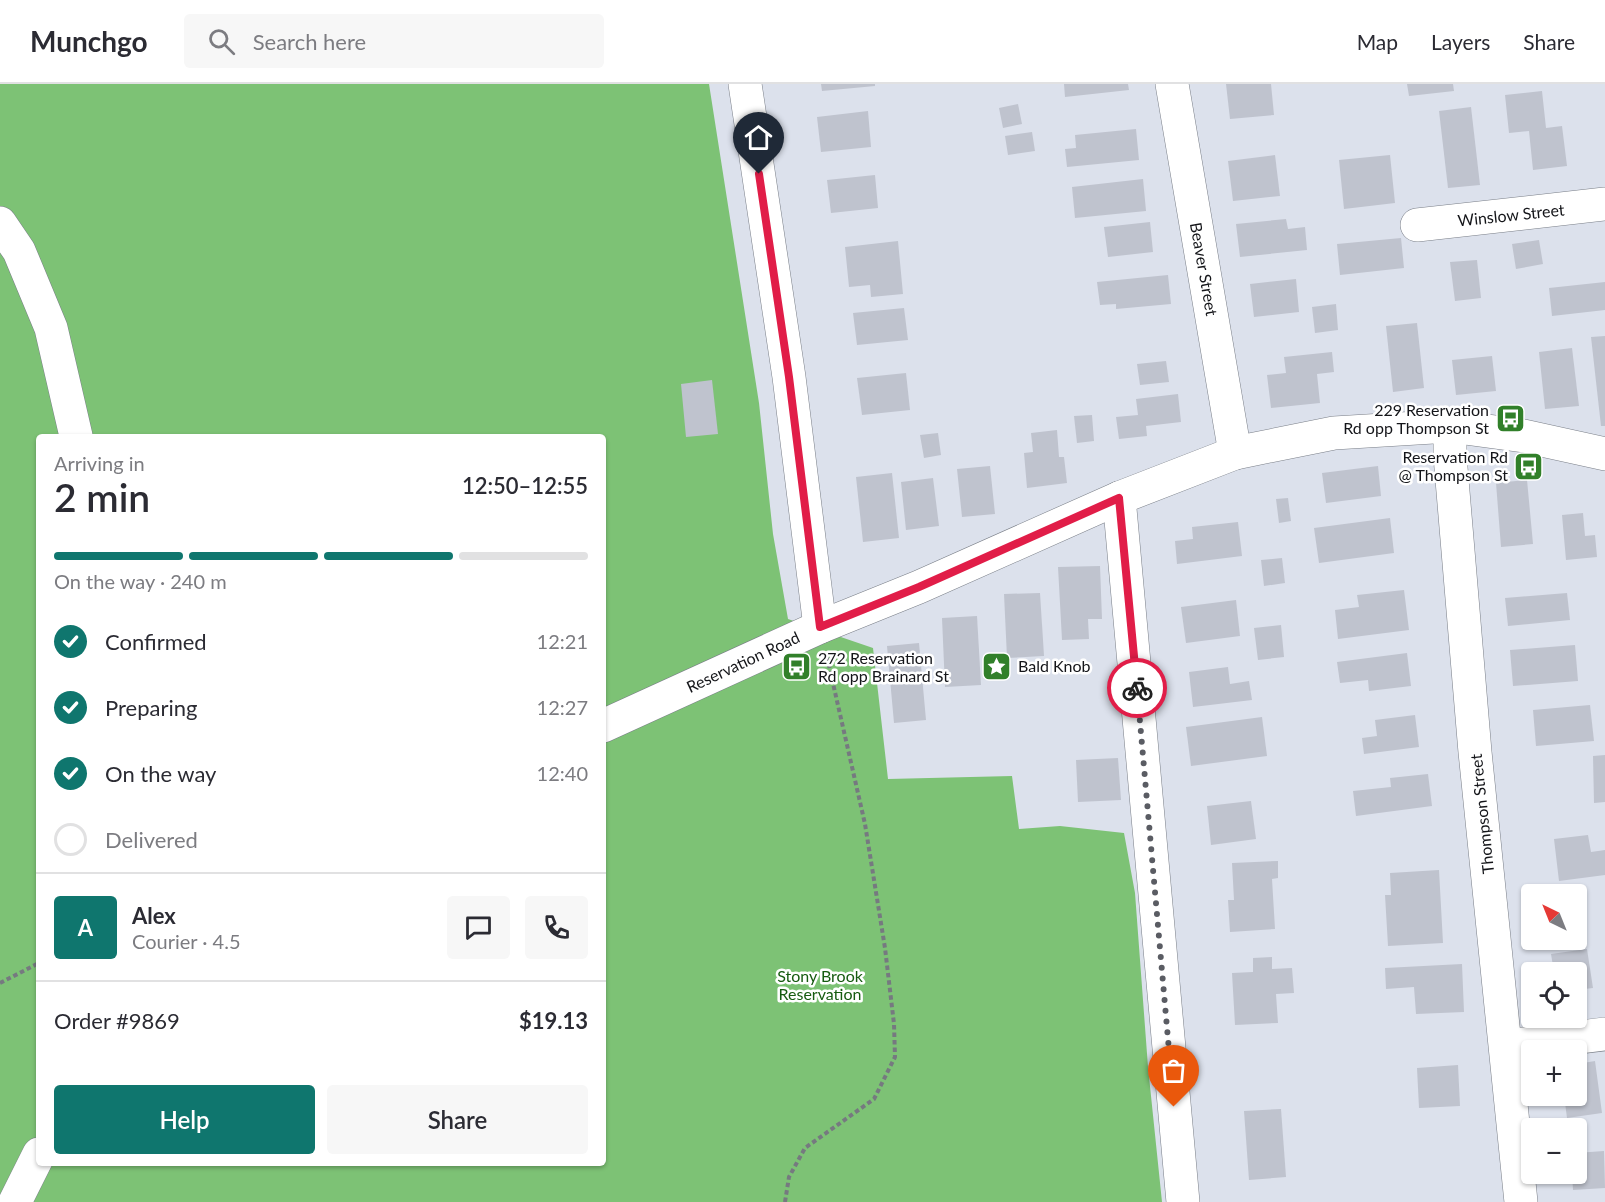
<!DOCTYPE html>
<html lang="en">
<head>
<meta charset="utf-8">
<style>
	body { margin:0; font-family:Lato,sans-serif; background:#f7f7f7; color:#2b2b33; height:100vh; display:flex; flex-direction:column; font-size:22px; white-space:nowrap }
	* { box-sizing:border-box; margin:0 }
	p { font-size:20px; color:#7c7c81 }
	.icon { flex:none; width:33px; height:33px; fill:none; stroke:currentColor; stroke-width:2; stroke-linecap:round; stroke-linejoin:round }
	.map { position:relative; flex:1; overflow:hidden }
	.drawer { position:absolute; left:36px; top:350px; width:570px; height:732px; display:flex; flex-direction:column; background:#fff; border-radius:6px; box-shadow:0 2px 4px #0004 }
	.drawer>* { flex:none }
	.needle { width:39px; rotate:317deg }
	.fabs { position:absolute; left:1521px; top:800px; display:grid; gap:12px }
	.fabs a { display:grid; place-items:center; width:66px; height:66px; border-radius:6px; background:#fff; box-shadow:0 2px 4px #0004; font-size:30px }
	.pin { position:absolute; display:grid; place-items:center; width:51px; height:51px; color:#fff; margin:-62px -26px; border-radius:50% 50% 50% 0; rotate:-45deg; box-shadow:0 0 6px #0007 }
	.pin .icon { rotate:45deg }
	.courier { position:absolute; display:grid; place-items:center; width:60px; height:60px; margin:-30px; border:4px solid #e11d48; border-radius:50%; background:#fff; color:#222; box-shadow:0 2px 8px #0007 }
	.head em { font-style:normal; font-weight:600 }
	.head div { display:flex; flex-direction:column-reverse }
	.head { display:flex; align-items:center; justify-content:space-between; height:102px; padding:0 18px }
	h1 { font-size:39px; font-weight:600; line-height:45px }
	.bar { display:grid; grid-template-columns:repeat(4,1fr); gap:9px 6px; align-content:center; height:72px; padding:0 18px }
	.bar i { height:8px; border-radius:4px; background:#e1e1e2 }
	.bar .current { background:#0f766e }
	.bar p { grid-column:span 4 }
	.line { display:flex; align-items:center; gap:15px; padding:0 18px; border-top:2px solid #e1e1e2 }
	.line div { flex:1 }
	.round { display:grid; place-items:center; flex:none; width:63px; height:63px; border-radius:6px; background:#f7f7f7 }
	ol { padding:0 18px; list-style:none }
	li { display:flex; align-items:center; gap:18px; height:66px }
	li p { margin-inline-start:auto }
	li .icon { padding:6px; border-radius:50%; background:#0f766e; color:#fff; stroke-width:4 }
	li:last-child { color:#7c7c81 }
	li i { width:33px; height:33px; border:3px solid #e1e1e2; border-radius:50% }
	.primary-button { display:flex; gap:12px; margin-top:auto; padding:12px 18px }
	.primary-button a { flex:1; height:69px; border-radius:6px; background:#0f766e; color:#fff; font-size:24px; font-weight:600; line-height:69px; text-align:center }
	.primary-button a+a { background:#f7f7f7; color:#2b2b33 }
	header { display:flex; align-items:center; gap:36px; box-sizing:border-box; height:84px; padding:0 30px; background:#fff; border-bottom:2px solid #e1e1e2 }
	header strong { font-size:28px }
	nav { display:flex; gap:33px; margin-inline-start:auto; font-size:21px }
	.search { width:420px; height:54px; background:#f7f7f7; display:flex; align-items:center; gap:15px; box-sizing:border-box; padding:0 21px; border-radius:6px; color:#7c7c81; font-size:22px }
	.map>svg:first-child { display:block }
	.forest { fill:#7dc275; fill-rule:evenodd }
	.building { fill:#bfc3ce }
	.lines { fill:none; stroke-linecap:round; stroke-linejoin:round }
	.minor-casing { stroke:#797e87; stroke-width:34 }
	.path { stroke:#767980; stroke-width:4; stroke-dasharray:4.5 3; stroke-linecap:butt }
	.minor { stroke:#fff; stroke-width:33 }
	.done { stroke:#5a5c63; stroke-width:6; stroke-dasharray:0 10.8 }
	.route { stroke:#e11d48; stroke-width:8 }
	.labels { text-anchor:middle; stroke-width:5; stroke-linejoin:round; paint-order:stroke }
	.street-label { font-size:16px; fill:#141519; stroke:#fff }
	.poi-label { font-size:16px; fill:#141519; stroke:#fff; text-anchor:end }
	.park-label { font-size:16px; fill:#165b10; stroke:#fff }
</style>
</head>
<body>
<header>
<strong>Munchgo</strong>
<div class="search"><svg class="icon" aria-label="search" viewBox="0 0 24 24"><circle cx="10" cy="10" r="6"/><path d="M15 15l6 6"/></svg>Search here</div>
<nav><a>Map</a><a>Layers</a><a>Share</a></nav>
</header>
<div class="map">
<svg width="1605" height="1118" viewBox="0 0 1605 1118">
	<rect width="100%" height="100%" fill="#dce1ec"/>
	<path class="forest" d="M 0,0 L 709,0 L 759,319 L 773,450 L 788,535 L 873,564 L 888,695 L 1012,692 L 1019,745 L 1060,742 L 1124,749 L 1135,809 L 1148,983 L 1162,1118 L 0,1118 ZM 39,352 L 603,352 L 603,1078 L 39,1078 Z"/>
	<g class="building">
		<polygon points="821,0 875,0 875,2 822,7"/>
		<polygon points="1064,0 1128,0 1129,6 1065,13"/>
		<polygon points="1226,0 1271,0 1274,31 1230,35"/>
		<polygon points="1407,0 1453,0 1454,7 1409,12"/>
		<polygon points="1542,7 1546,44 1562,42 1567,82 1533,86 1529,47 1509,49 1505,11"/>
		<polygon points="1018,20 1022,40 1003,44 999,24"/>
		<polygon points="1471,23 1480,101 1448,104 1439,27"/>
		<polygon points="868,27 871,63 821,68 817,33"/>
		<polygon points="1136,45 1139,76 1067,83 1065,65 1076,64 1075,51"/>
		<polygon points="1032,48 1035,67 1008,71 1005,52"/>
		<polygon points="1275,71 1280,112 1233,117 1228,77"/>
		<polygon points="1390,71 1395,119 1344,125 1339,76"/>
		<polygon points="875,91 878,124 831,129 827,96"/>
		<polygon points="1143,95 1146,127 1075,134 1072,103"/>
		<polygon points="1286,135 1288,145 1305,143 1307,166 1240,173 1236,140"/>
		<polygon points="1150,138 1153,168 1108,173 1104,143"/>
		<polygon points="1401,154 1404,184 1340,191 1337,160"/>
		<polygon points="1539,156 1543,180 1516,185 1512,160"/>
		<polygon points="898,157 903,210 871,213 870,201 849,203 845,163"/>
		<polygon points="1477,176 1481,214 1455,217 1450,178"/>
		<polygon points="1168,191 1171,220 1116,225 1116,220 1100,221 1097,198"/>
		<polygon points="1296,195 1299,228 1254,233 1250,200"/>
		<polygon points="1605,198 1605,226 1552,232 1549,204"/>
		<polygon points="1336,220 1338,246 1315,249 1312,223"/>
		<polygon points="904,224 908,256 857,261 853,229"/>
		<polygon points="1417,239 1424,304 1393,308 1386,242"/>
		<polygon points="1605,252 1605,342 1601,342 1591,253"/>
		<polygon points="1572,264 1579,322 1545,325 1539,268"/>
		<polygon points="1332,268 1334,288 1317,290 1320,319 1271,324 1267,291 1286,289 1284,273"/>
		<polygon points="1492,272 1496,307 1456,311 1452,276"/>
		<polygon points="1166,277 1169,298 1140,301 1137,280"/>
		<polygon points="906,289 910,326 862,331 857,294"/>
		<polygon points="712,296 718,350 686,353 681,300"/>
		<polygon points="1178,310 1181,338 1146,342 1147,352 1119,355 1116,333 1138,331 1136,315"/>
		<polygon points="1092,331 1094,357 1077,359 1074,332"/>
		<polygon points="1057,346 1059,373 1064,373 1067,399 1027,404 1024,369 1033,368 1031,349"/>
		<polygon points="938,349 941,371 924,374 920,351"/>
		<polygon points="990,382 995,430 962,433 957,385"/>
		<polygon points="1378,382 1381,412 1326,419 1322,389"/>
		<polygon points="892,389 899,454 863,458 856,393"/>
		<polygon points="933,394 939,442 906,446 901,398"/>
		<polygon points="1527,396 1533,460 1501,463 1496,399"/>
		<polygon points="1288,414 1291,437 1279,439 1276,415"/>
		<polygon points="1583,429 1585,452 1595,451 1597,473 1566,476 1562,431"/>
		<polygon points="1390,434 1394,469 1319,479 1314,444"/>
		<polygon points="1238,438 1242,472 1177,480 1175,457 1193,455 1192,443"/>
		<polygon points="1282,474 1285,499 1264,502 1261,476"/>
		<polygon points="1100,482 1102,535 1088,535 1089,555 1062,556 1058,483"/>
		<polygon points="1404,506 1409,546 1338,555 1335,526 1359,523 1357,511"/>
		<polygon points="1040,509 1044,572 1007,574 1004,510"/>
		<polygon points="1567,509 1570,536 1508,542 1505,514"/>
		<polygon points="1236,516 1240,552 1186,559 1181,523"/>
		<polygon points="977,532 981,601 945,603 942,534"/>
		<polygon points="1281,541 1284,573 1258,576 1254,544"/>
		<polygon points="919,559 926,636 894,639 887,562"/>
		<polygon points="1575,561 1578,597 1513,602 1510,566"/>
		<polygon points="1407,569 1411,602 1369,607 1368,596 1340,599 1337,578"/>
		<polygon points="1228,583 1230,600 1249,597 1252,616 1193,623 1189,588"/>
		<polygon points="1590,621 1594,657 1536,662 1533,626"/>
		<polygon points="1415,631 1419,663 1364,670 1362,654 1377,652 1375,636"/>
		<polygon points="1262,633 1267,672 1191,682 1186,643"/>
		<polygon points="1605,671 1605,718 1594,719 1593,672"/>
		<polygon points="1118,674 1121,716 1078,718 1076,676"/>
		<polygon points="1428,690 1432,722 1356,732 1353,707 1391,703 1390,694"/>
		<polygon points="1251,717 1256,755 1211,761 1207,722"/>
		<polygon points="1588,751 1591,768 1605,766 1605,791 1559,797 1554,755"/>
		<polygon points="1278,777 1278,794 1272,795 1275,845 1230,848 1228,816 1234,816 1232,779"/>
		<polygon points="1439,786 1443,859 1388,862 1385,811 1391,811 1390,789"/>
		<polygon points="1587,865 1593,904 1576,906 1576,888 1554,888 1551,870"/>
		<polygon points="1272,873 1272,885 1292,884 1294,909 1276,910 1278,939 1235,941 1232,889 1253,888 1253,874"/>
		<polygon points="1462,880 1464,928 1416,930 1414,903 1386,905 1385,884"/>
		<polygon points="1595,977 1602,1029 1567,1034 1564,1011 1576,1011 1577,980"/>
		<polygon points="1458,981 1460,1022 1419,1024 1417,984"/>
		<polygon points="1281,1025 1286,1093 1249,1096 1244,1027"/>
		<polygon points="1604,1067 1605,1104 1573,1106 1572,1089 1576,1089 1576,1069"/>
	</g>
	<g class="lines">
		<defs>
			<g id="minor">
				<polyline points="745,0 789,293 820,543"/>
				<polyline points="1172,0 1235,369"/>
				<polyline points="0,139 19,167 51,244 76,352"/>
				<polyline points="1417,141 1605,120"/>
				<polyline points="1450,342 1450,372 1475,668 1521,1118"/>
				<polyline points="1119,414 1183,1118"/>
				<polyline points="603,642 820,543 919,503 1119,414 1235,369 1334,349 1450,342 1524,352 1605,370"/>
				<polyline points="1507,962 1605,950"/>
				<polyline points="15,1118 39,1070"/>
			</g>
		</defs>
		<use href="#minor" class="minor-casing"/>
		<g class="path">
			<polyline points="0,899 39,879"/>
			<polyline points="785,1118 789,1093 805,1064 874,1015 895,973 894,940 885,864 865,740 827,573"/>
		</g>
		<use href="#minor" class="minor"/>
	</g>
	<g class="lines">
		<polyline class="done" points="1137,604 1174,1023"/>
		<polyline class="route" points="759,90 789,293 820,543 919,503 1119,414 1137,604"/>
	</g>
	<defs>
		<symbol id="bus-square" viewBox="-11 -11 22 22"><rect x="-9" y="-9" width="18" height="18" rx="4" fill="#31802a" stroke="#fff"/><path d="M-5-6H5V4H4V6H2V4H-2V6H-4V4H-5ZM-3.5-4V0h7V-4ZM-3.5 1.2v1.5H-2V1.2ZM2 1.2v1.5H3.5V1.2Z" fill="#fff"/></symbol>
		<symbol id="sight-square" viewBox="-11 -11 22 22"><rect x="-9" y="-9" width="18" height="18" rx="4" fill="#31802a" stroke="#fff"/><path d="M0-6L1.8-2.2L6-1.7L2.9 1.2L3.7 5.4L0 3.3L-3.7 5.4L-2.9 1.2L-6-1.7L-1.8-2.2Z" fill="#fff"/></symbol>
	</defs>
	<g fill-rule="evenodd">
		<use href="#bus-square" x="1494" y="318" width="33" height="33"/>
		<use href="#bus-square" x="1512" y="366" width="33" height="33"/>
		<use href="#sight-square" x="980" y="566" width="33" height="33"/>
		<use href="#bus-square" x="780" y="566" width="33" height="33"/>
	</g>
	<g class="labels">
		<g class="street-label">
			<text transform="translate(1511 131) rotate(-6)" y="6">Winslow Street</text>
			<text transform="translate(1204 185) rotate(80)" y="6">Beaver Street</text>
			<text transform="translate(743 578) rotate(-25)" y="6">Reservation Road</text>
			<text transform="translate(1482 730) rotate(-96)" y="6">Thompson Street</text>
		</g>
		<g class="poi-label">
			<text x="1489" y="332">229 Reservation<tspan x="1489" dy="18">Rd opp Thompson St</tspan></text>
			<text x="1508" y="379">Reservation Rd<tspan x="1508" dy="18">@ Thompson St</tspan></text>
			<text x="818" y="580" text-anchor="start">272 Reservation<tspan x="818" dy="18">Rd opp Brainard St</tspan></text>
			<text x="1018" y="588" text-anchor="start">Bald Knob</text>
		</g>
		<g class="park-label">
			<text x="820" y="898">Stony Brook<tspan x="820" dy="18">Reservation</tspan></text>
		</g>
	</g>
</svg>
<div class="fabs">
<a><svg class="needle" viewBox="-14 -14 28 28"><path d="M0-13l5 13h-10z" fill="#e53935"/><path d="M0 13l5-13h-10z" fill="#7c7c81"/></svg></a>
<a><svg class="icon" aria-label="locate" viewBox="0 0 24 24"><circle cx="12" cy="12" r="6"/><path d="M12 2v4M12 18v4M2 12h4M18 12h4"/></svg></a>
<a>+</a>
<a>−</a>
</div>
<div class="pin" style="left:1174px;top:1023px;background:#ea580c"><svg class="icon" aria-label="bag" viewBox="0 0 24 24"><path d="M5 8h14l-1 12H6zM9 8a3 3 0 0 1 6 0"/></svg></div>
<div class="pin" style="left:759px;top:90px;background:#1f2937"><svg class="icon" aria-label="home" viewBox="0 0 24 24"><path d="M3 11l9-7 9 7M6 9v11h12V9"/></svg></div>
<div class="courier" style="left:1137px;top:604px"><svg class="icon" aria-label="bike" viewBox="0 0 24 24"><circle cx="6" cy="16" r="4"/><circle cx="18" cy="16" r="4"/><path d="M6 16l4-8h5l3 8M10 8l3 8H6M13 5h3"/></svg></div>
<section class="drawer">
<div class="head"><div><h1>2 min</h1><p>Arriving in</p></div><em>12:50–12:55</em></div>
<div class="bar"><i class="current"></i><i class="current"></i><i class="current"></i><i></i><p>On the way · 240 m</p></div>
<ol>
<li><svg class="icon" aria-label="check" viewBox="0 0 24 24"><path d="M5 12l5 5 9-10"/></svg>Confirmed<p>12:21</p></li>
<li><svg class="icon" aria-label="check" viewBox="0 0 24 24"><path d="M5 12l5 5 9-10"/></svg>Preparing<p>12:27</p></li>
<li><svg class="icon" aria-label="check" viewBox="0 0 24 24"><path d="M5 12l5 5 9-10"/></svg>On the way<p>12:40</p></li>
<li><i></i>Delivered</li>
</ol>
<div class="line" style="height:108px"><b class="round" style="background:#0f766e;color:#fff">A</b><div><b>Alex</b><p>Courier · 4.5</p></div><a class="round"><svg class="icon" aria-label="chat" viewBox="0 0 24 24"><path d="M4 5h16v11H9l-5 4z"/></svg></a><a class="round"><svg class="icon" aria-label="phone" viewBox="0 0 24 24"><path d="M5 4h4l2 5-3 2q2 4 5 5l2-3 5 2v4C11 20 4 13 5 4z"/></svg></a></div>
<div class="line" style="height:78px"><div>Order #9869</div><b>$19.13</b></div>
<div class="primary-button"><a>Help</a><a>Share</a></div>
</section>
</div>
</body>
</html>
